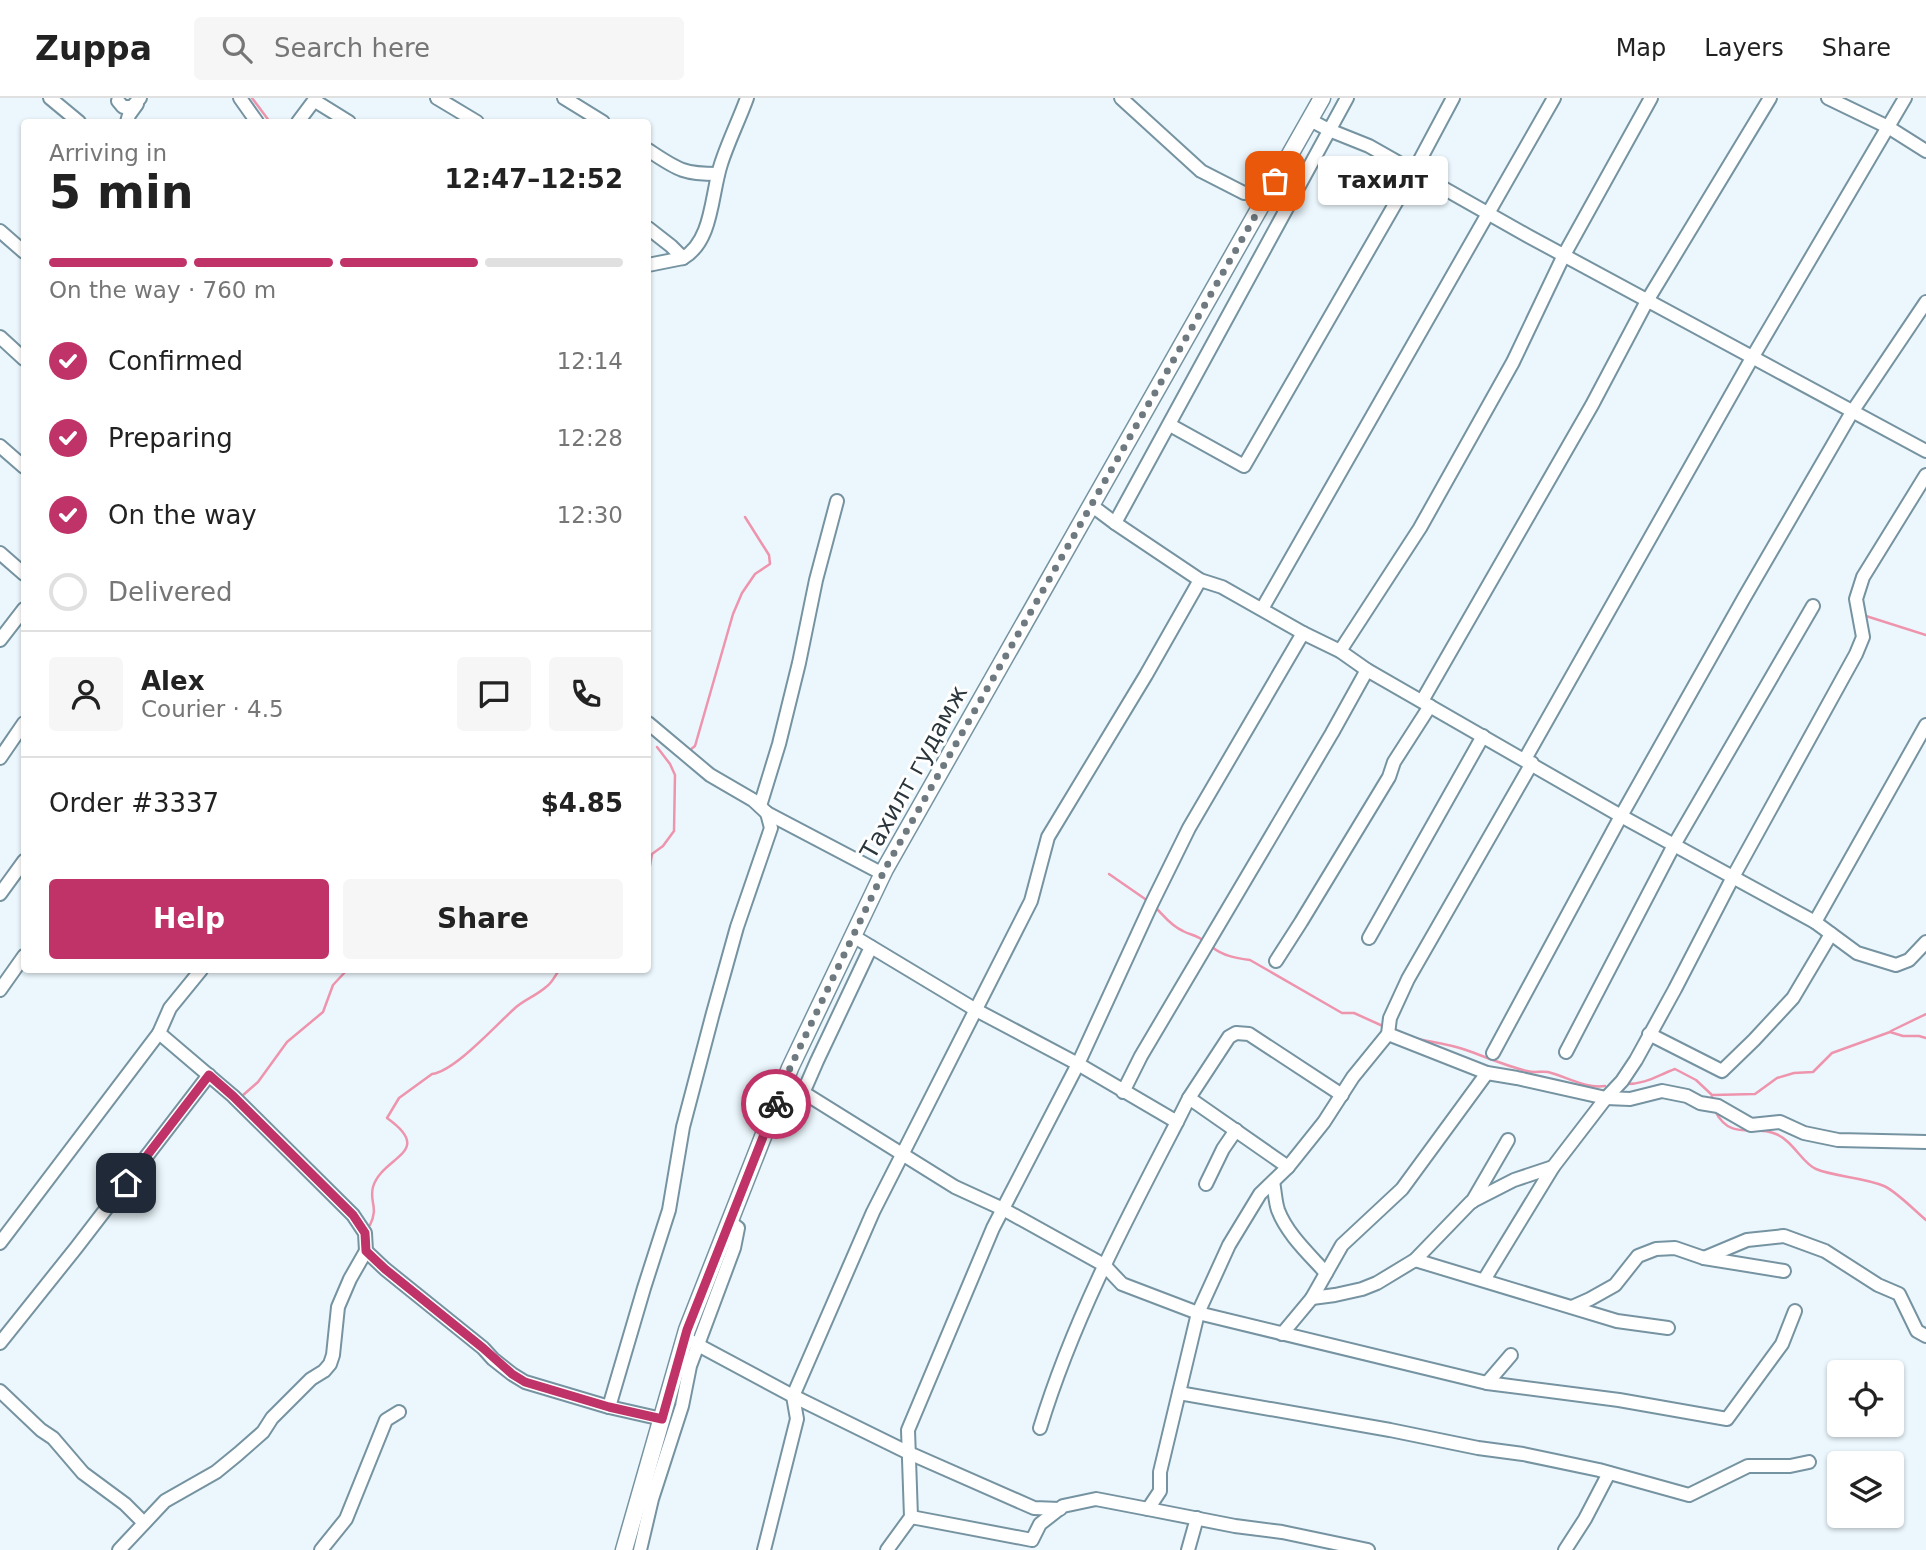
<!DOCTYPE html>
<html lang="en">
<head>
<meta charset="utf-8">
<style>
	body { margin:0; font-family:"DejaVu Sans",sans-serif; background:#f6f6f6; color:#222; height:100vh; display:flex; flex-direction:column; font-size:26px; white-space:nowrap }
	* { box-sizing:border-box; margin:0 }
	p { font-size:23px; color:#767676 }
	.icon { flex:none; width:38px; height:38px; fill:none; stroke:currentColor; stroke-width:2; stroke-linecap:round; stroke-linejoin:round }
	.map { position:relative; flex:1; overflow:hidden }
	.panel { position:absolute; left:21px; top:21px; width:630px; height:854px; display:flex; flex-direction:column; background:#fff; border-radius:7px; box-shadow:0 2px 5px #0004 }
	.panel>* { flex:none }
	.tools { position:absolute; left:1827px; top:1262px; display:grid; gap:14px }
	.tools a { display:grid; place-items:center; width:77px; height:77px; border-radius:7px; background:#fff; box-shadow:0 2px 5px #0004; font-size:35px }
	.pin { position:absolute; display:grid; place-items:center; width:60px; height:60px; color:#fff; margin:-30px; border-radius:14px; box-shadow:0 4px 10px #0006 }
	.courier { position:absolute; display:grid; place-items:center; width:70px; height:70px; margin:-35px; border:5px solid #bf3368; border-radius:50%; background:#fff; color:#222; box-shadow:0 2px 9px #0007 }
	.bubble { position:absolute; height:49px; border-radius:7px; background:#fff; box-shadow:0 2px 5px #0004; font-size:23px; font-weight:700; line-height:49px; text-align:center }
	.headline em { font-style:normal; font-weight:700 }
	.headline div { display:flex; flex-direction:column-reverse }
	.headline { display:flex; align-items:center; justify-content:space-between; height:119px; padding:0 28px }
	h1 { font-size:46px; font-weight:700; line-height:52px }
	.bar { display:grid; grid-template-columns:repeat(4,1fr); gap:10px 7px; align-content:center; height:84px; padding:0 28px }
	.bar i { height:9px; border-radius:5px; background:#e0e0e0 }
	.bar .current { background:#bf3368 }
	.bar p { grid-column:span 4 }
	.line { display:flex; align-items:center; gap:18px; padding:0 28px; border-top:2px solid #e0e0e0 }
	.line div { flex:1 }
	.round { display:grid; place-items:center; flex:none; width:74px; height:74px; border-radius:7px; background:#f6f6f6 }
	ol { padding:0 28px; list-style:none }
	li { display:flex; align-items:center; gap:21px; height:77px }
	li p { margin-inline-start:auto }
	li .icon { padding:7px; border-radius:50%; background:#bf3368; color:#fff; stroke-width:4 }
	li:last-child { color:#767676 }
	li i { width:38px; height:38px; border:4px solid #e0e0e0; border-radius:50% }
	.cta { display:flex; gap:14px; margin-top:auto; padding:14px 28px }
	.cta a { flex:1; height:80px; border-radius:7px; background:#bf3368; color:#fff; font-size:28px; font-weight:700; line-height:80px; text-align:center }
	.cta a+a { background:#f6f6f6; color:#222 }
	header { display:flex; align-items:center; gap:42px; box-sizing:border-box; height:98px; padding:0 35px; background:#fff; border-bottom:2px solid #e0e0e0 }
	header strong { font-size:33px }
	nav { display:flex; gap:38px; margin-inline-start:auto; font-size:24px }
	.search { width:490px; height:63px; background:#f6f6f6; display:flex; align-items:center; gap:18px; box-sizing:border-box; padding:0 24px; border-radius:7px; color:#767676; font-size:26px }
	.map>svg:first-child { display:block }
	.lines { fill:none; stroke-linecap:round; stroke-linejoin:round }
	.stream { stroke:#ee94ad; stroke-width:2.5 }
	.minor-casing { stroke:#7693a1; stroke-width:16 }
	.major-casing { stroke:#7693a1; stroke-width:19 }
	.minor { stroke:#fff; stroke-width:12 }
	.major { stroke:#fff; stroke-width:16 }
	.done { stroke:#6e7a80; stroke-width:7; stroke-dasharray:0 12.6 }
	.route { stroke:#bf3368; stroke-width:9 }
	.labels { text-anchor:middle; stroke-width:6; stroke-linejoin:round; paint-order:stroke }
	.street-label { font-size:24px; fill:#2a363c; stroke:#fff }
</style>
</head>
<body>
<header>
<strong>Zuppa</strong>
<div class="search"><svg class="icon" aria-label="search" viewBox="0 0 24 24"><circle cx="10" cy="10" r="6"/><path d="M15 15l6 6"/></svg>Search here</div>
<nav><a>Map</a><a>Layers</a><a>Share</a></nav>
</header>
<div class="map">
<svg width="1926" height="1452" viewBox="0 0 1926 1452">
	<rect width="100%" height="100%" fill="#ebf7fd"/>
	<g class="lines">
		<g class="stream">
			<polyline points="252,0 270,24"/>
			<polyline points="1866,518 1926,537"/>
			<polyline points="690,652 695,648 733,516 742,495 755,476 770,466 769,457 745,419"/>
			<polyline points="1109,776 1148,803"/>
			<polyline points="648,779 652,756 663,748 674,733 675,677 670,666 657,649"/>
			<path d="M 1156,810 C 1164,818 1171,828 1183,833 C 1190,837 1197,837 1204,843"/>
			<path d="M 1212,849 C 1223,858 1236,860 1250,862 L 1342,915 L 1354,915 L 1385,929"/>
			<polyline points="1891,933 1926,916"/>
			<path d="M 1413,940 C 1431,944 1450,946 1466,952 C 1486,959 1506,968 1527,973 C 1534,975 1541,973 1548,974 C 1567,979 1586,991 1605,988"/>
			<path d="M 1626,986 C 1646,986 1656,978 1675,971 L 1696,982 L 1712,997 L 1711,1004"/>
			<polyline points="1713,997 1755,996 1777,980 1794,975 1813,974 1832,955 1890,934 1903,938 1919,938 1926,940"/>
			<polyline points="242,998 258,984 287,944 323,914 333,887 347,872"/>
			<path d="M 1715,1013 C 1731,1044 1754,1026 1776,1036 C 1793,1043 1803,1066 1816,1071 C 1835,1079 1863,1079 1884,1088 C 1897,1094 1914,1112 1926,1122"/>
			<path d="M 370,1127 C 379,1109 369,1104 373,1089 C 382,1058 436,1055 387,1020 L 399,1000 L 432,976 C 455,973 496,927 514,911 C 523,902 536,898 546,889 C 552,885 555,878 559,872"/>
		</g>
		<defs>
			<g id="minor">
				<polyline points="50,0 79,24"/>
				<polyline points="240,0 257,24"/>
				<polyline points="437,0 477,24"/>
				<polyline points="564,0 603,24"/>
				<polyline points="1121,0 1201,73 1244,95 1269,94"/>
				<polyline points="1828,0 1888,29 1926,53"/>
				<polyline points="118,3 123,9 132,9 140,0"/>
				<polyline points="315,3 349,24"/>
				<polyline points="1310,22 1329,32 1369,48 1528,138 1926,353"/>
				<polyline points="127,24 129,17 137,6"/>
				<polyline points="298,24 316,0"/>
				<path d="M 648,52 C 677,71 682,76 718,76"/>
				<path d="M 648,130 L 671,148 L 683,160 C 713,143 711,96 721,66 C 728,44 739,22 747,0"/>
				<polyline points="0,133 24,154"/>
				<polyline points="648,167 683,160"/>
				<polyline points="0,239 24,261"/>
				<polyline points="1170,327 1244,368 1413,75 1453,0"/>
				<polyline points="0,348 24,369"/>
				<polyline points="1091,407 1115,425 1200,482 1222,489 1303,535 1340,553 1367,572 1621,718 1815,824 1857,855 1896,867 1909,862 1926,844"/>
				<polyline points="1115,425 1347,0"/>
				<polyline points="0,455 24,476"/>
				<polyline points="1262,511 1554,0"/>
				<polyline points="0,542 24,511"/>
				<polyline points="1340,553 1420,430 1513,264 1564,157 1651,0"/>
				<polyline points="1422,603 1592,307 1647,203 1770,0"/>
				<polyline points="648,625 710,677 753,702 767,715 883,776"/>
				<polyline points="0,660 24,625"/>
				<polyline points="1525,661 1752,260 1905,0"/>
				<polyline points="760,708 779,646 799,565 816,482 837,403"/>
				<polyline points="0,796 24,763"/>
				<polyline points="1815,824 1926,627"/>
				<polyline points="853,838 976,912 1078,966 1177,1024 1189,1000 1288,1069"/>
				<polyline points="1369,840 1483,638"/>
				<polyline points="1276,863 1301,824 1389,679 1394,664 1430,608"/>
				<polyline points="201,872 170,910 159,935 233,998 353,1117 365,1135 366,1153 385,1171 483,1250 493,1261 512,1276 525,1284 609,1309 662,1321"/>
				<polyline points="0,892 24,858"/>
				<polyline points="1388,936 1487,975 1517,980 1606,1000 1630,1001 1662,993 1687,998 1700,1005 1718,1008 1751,1027 1780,1024 1804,1035 1838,1042 1926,1044"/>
				<polyline points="1649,936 1722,973 1754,942 1793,900 1831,836"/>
				<polyline points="1566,954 1674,747 1813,508"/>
				<polyline points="1493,955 1621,718 1744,500 1852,314 1926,204"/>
				<polyline points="785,983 955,1089 1003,1111 1104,1167 1122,1186 1198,1215 1487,1285 1619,1302 1727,1321 1782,1246 1795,1213"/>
				<polyline points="1123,994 1141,958 1332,635 1367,572"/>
				<polyline points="803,995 817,963 871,849"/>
				<polyline points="1189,1000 1229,939 1236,935 1249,936 1342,997"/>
				<path d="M 1273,1084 C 1275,1093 1275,1103 1278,1112 C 1287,1136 1309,1156 1326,1175"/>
				<polyline points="1206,1086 1223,1051 1236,1032"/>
				<polyline points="1472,1104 1508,1042"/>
				<polyline points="0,1145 159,935"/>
				<polyline points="1704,1160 1747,1142 1784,1138 1825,1153 1878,1187 1899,1196 1917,1233 1926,1238"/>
				<polyline points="1415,1162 1617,1223 1668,1230"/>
				<polyline points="1484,1182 1553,1069 1606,1000 1622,983 1636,962 1675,891 1733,779 1856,556 1863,539 1856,501 1863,479 1926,377"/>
				<polyline points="1312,1200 1335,1197 1362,1191 1377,1185 1415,1162 1471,1104 1514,1082 1553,1069"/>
				<polyline points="1572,1209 1590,1201 1615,1187 1638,1158 1656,1151 1675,1150 1704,1160 1784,1173"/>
				<polyline points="1282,1236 1312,1200 1342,1147 1402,1091 1487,975"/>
				<polyline points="685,1240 793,1298 909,1355 1034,1410 1060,1411"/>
				<polyline points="0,1245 76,1150 209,977"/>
				<polyline points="1487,1285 1511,1257"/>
				<polyline points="0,1293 41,1332 53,1340 83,1375 125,1406 144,1425"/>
				<polyline points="1179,1295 1390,1332 1478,1350 1523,1356 1599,1372 1689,1397 1748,1368 1790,1368 1809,1364"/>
				<polyline points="609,1309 644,1190 669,1112 683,1029 713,915 737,829 771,730 767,715"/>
				<path d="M 1040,1330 C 1073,1222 1125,1124 1177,1024"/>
				<polyline points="911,1419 1032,1442 1040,1426 1063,1408 1096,1401 1148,1411"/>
				<polyline points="119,1452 165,1403 216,1374 238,1356 263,1334 272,1320 311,1281 324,1273 330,1266 333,1257 338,1209 350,1181 366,1153"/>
				<polyline points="321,1452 346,1421 386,1322 399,1314"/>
				<polyline points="640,1452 652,1401 682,1308 690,1268 734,1150 738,1130 730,1124"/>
				<polyline points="764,1452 797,1321 793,1298 873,1114 1031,803 1048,739 1146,577 1200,482"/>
				<polyline points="887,1452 911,1419 908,1332 993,1130 1078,966 1152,805 1189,730 1303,535"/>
				<polyline points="1188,1452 1197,1420"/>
				<polyline points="1368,1452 1282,1434 1235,1428 1148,1411 1160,1393 1160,1374 1198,1215 1229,1147 1260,1096 1288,1069 1324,1024 1353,979 1388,936 1390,920 1408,881 1532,665"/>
				<polyline points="1565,1452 1585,1421 1609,1375"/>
			</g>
			<polyline id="major" points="624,1452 687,1232 790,970 885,771 1322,0"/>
		</defs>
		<use href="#minor" class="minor-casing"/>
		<use href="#major" class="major-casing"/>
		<use href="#minor" class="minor"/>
		<use href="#major" class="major"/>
	</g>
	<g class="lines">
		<polyline class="done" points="776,1006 790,970 885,771 1275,83"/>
		<polyline class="route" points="126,1085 209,977 233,998 353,1117 365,1135 366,1153 385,1171 483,1250 512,1276 525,1284 609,1309 662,1321 687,1232 776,1006"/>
	</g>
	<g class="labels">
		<g class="street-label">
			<text transform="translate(914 674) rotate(-61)" y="8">Тахилт гудамж</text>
		</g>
	</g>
</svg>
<div class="tools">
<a><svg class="icon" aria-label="locate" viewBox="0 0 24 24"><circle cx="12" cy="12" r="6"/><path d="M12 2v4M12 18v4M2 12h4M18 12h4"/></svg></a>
<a><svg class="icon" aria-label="layers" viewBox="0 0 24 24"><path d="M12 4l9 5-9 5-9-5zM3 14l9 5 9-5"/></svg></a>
</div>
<div class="pin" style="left:1275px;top:83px;background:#ea580c"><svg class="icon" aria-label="bag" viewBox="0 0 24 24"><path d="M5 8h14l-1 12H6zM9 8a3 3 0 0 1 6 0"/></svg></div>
<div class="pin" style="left:126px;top:1085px;background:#1f2937"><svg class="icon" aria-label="home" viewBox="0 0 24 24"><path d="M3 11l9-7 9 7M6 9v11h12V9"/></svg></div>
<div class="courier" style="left:776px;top:1006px"><svg class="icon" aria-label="bike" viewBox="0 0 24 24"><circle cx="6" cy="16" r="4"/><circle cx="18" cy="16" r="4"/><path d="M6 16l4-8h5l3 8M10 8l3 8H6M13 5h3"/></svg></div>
<div class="bubble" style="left:1318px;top:58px;width:130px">тахилт</div>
<section class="panel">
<div class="headline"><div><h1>5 min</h1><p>Arriving in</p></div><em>12:47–12:52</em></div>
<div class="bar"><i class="current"></i><i class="current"></i><i class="current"></i><i></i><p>On the way · 760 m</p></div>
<ol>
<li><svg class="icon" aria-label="check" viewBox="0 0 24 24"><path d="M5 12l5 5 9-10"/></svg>Confirmed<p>12:14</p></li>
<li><svg class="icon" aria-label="check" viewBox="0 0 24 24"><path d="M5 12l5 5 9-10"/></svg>Preparing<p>12:28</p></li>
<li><svg class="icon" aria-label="check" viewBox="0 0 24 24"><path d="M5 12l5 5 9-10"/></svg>On the way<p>12:30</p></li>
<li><i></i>Delivered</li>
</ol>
<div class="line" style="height:126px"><a class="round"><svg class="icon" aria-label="person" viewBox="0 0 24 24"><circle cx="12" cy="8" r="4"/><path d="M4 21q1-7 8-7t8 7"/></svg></a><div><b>Alex</b><p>Courier · 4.5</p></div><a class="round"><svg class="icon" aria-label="chat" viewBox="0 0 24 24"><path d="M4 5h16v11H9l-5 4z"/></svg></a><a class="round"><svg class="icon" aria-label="phone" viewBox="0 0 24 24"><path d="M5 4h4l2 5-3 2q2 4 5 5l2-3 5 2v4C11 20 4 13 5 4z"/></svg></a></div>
<div class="line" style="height:91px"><div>Order #3337</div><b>$4.85</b></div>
<div class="cta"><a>Help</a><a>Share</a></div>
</section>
</div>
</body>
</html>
